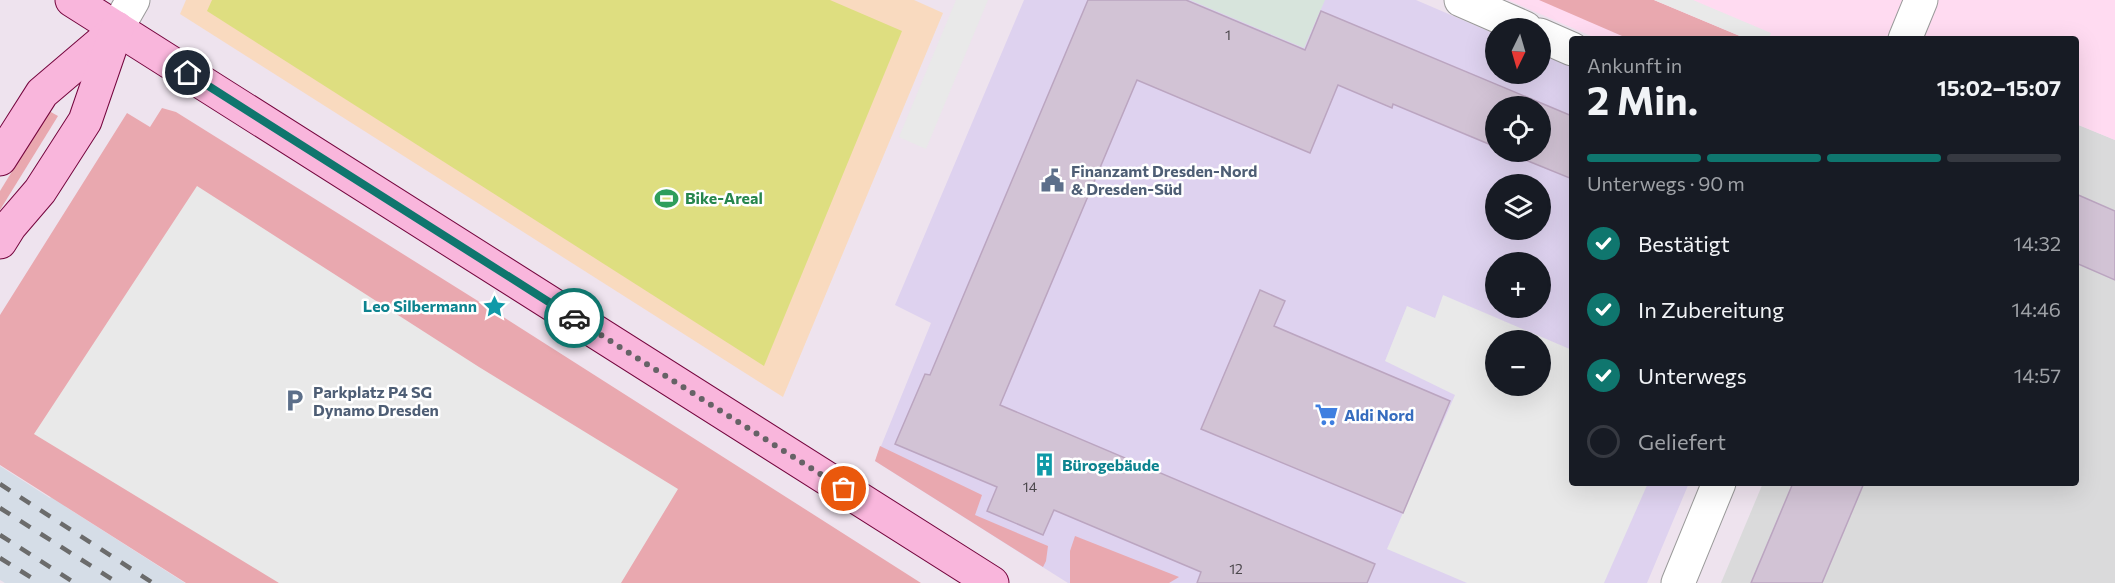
<!DOCTYPE html>
<html lang="de">
<head>
<meta charset="utf-8">
<style>
	body { margin:0; font-family:Commissioner,sans-serif; background:#242831; color:#f1f3f6; height:100vh; display:flex; flex-direction:column; font-size:22px; white-space:nowrap }
	* { box-sizing:border-box; margin:0 }
	p { font-size:20px; color:#9ea1a6 }
	.icon { flex:none; width:33px; height:33px; fill:none; stroke:currentColor; stroke-width:2; stroke-linecap:round; stroke-linejoin:round }
	.map { position:relative; flex:1; overflow:hidden }
	.panel { position:absolute; left:1569px; top:36px; width:510px; height:450px; display:flex; flex-direction:column; background:#171b24; border-radius:6px; box-shadow:0 6px 24px #0002 }
	.panel>* { flex:none }
	.needle { width:39px; rotate:185deg }
	.fabs { position:absolute; left:1485px; top:18px; display:grid; gap:12px }
	.fabs a { display:grid; place-items:center; width:66px; height:66px; border-radius:50%; background:#171b24; box-shadow:0 6px 24px #0002; font-size:30px }
	.pin { position:absolute; display:grid; place-items:center; width:51px; height:51px; color:#fff; margin:-26px; border:3px solid #fff; border-radius:50%; box-shadow:0 2px 6px #0007 }
	.courier { position:absolute; display:grid; place-items:center; width:60px; height:60px; margin:-30px; border:4px solid #0f766e; border-radius:50%; background:#fff; color:#222; box-shadow:0 2px 8px #0007 }
	.summary em { font-style:normal; font-weight:700 }
	.summary div { display:flex; flex-direction:column-reverse }
	.summary { display:flex; align-items:center; justify-content:space-between; height:102px; padding:0 18px }
	h1 { font-size:39px; font-weight:700; line-height:45px }
	.bar { display:grid; grid-template-columns:repeat(4,1fr); gap:9px 6px; align-content:center; height:72px; padding:0 18px }
	.bar i { height:8px; border-radius:4px; background:#363941 }
	.bar .selected { background:#0f766e }
	.bar p { grid-column:span 4 }
	ol { padding:0 18px; list-style:none }
	li { display:flex; align-items:center; gap:18px; height:66px }
	li p { margin-inline-start:auto }
	li .icon { padding:6px; border-radius:50%; background:#0f766e; color:#fff; stroke-width:4 }
	li:last-child { color:#9ea1a6 }
	li i { width:33px; height:33px; border:3px solid #363941; border-radius:50% }
	.map>svg:first-child { display:block }
	.residential { fill:#dadadb }
	.commercial { fill:#ded2ef; fill-rule:evenodd }
	.industrial { fill:#d5dde7 }
	.education { fill:#ffdbf1 }
	.grass { fill:#e9a8af }
	.park { fill:#f9dabf }
	.pitch { fill:#dede80 }
	.parking { fill:#e9e9e9; fill-rule:evenodd }
	.plaza { fill:#d7e4dc }
	.building { fill:#d2c3d5; stroke:#bba5c0; stroke-width:1.5 }
	.lines { fill:none; stroke-linecap:round; stroke-linejoin:round }
	.minor-casing { stroke:#9a9a9a; stroke-width:35 }
	.secondary-casing { stroke:#74053d; stroke-width:35 }
	.minor { stroke:#fff; stroke-width:33 }
	.secondary { stroke:#f9b6dc; stroke-width:33 }
	.rail { stroke:#6b6b6b; stroke-width:4.5; stroke-dasharray:12 12; stroke-linecap:butt }
	.done { stroke:#666266; stroke-width:6; stroke-dasharray:0 10.8 }
	.route { stroke:#0f766e; stroke-width:8 }
	.labels { text-anchor:middle; stroke-width:5; stroke-linejoin:round; paint-order:stroke }
	.number-label { font-size:14px; fill:#4a464b }
	.service-label { font-size:16px; font-weight:bold; fill:#4e5e75; stroke:#fff; text-anchor:start }
	.leisure-label { font-size:16px; font-weight:bold; fill:#27864d; stroke:#fff; text-anchor:start }
	.culture-label { font-size:16px; font-weight:bold; fill:#0d838f; stroke:#fff; text-anchor:end }
	.shop-label { font-size:16px; font-weight:bold; fill:#366cbe; stroke:#fff; text-anchor:start }
</style>
</head>
<body>
<div class="map">
<svg width="2115" height="583" viewBox="0 0 2115 583">
	<rect width="100%" height="100%" fill="#eee3ee"/>
	<polygon class="residential" points="2076,124 2115,140 2115,583 1721,583 1763,483 2076,483"/>
	<path class="commercial" d="M 1024,0 L 1416,0 L 1495,34 L 1496,74 L 1540,74 L 1541,53 L 1572,66 L 1572,483 L 1689,483 L 1647,583 L 1068,583 L 875,461 L 931,323 L 895,305 ZM 1496,106 L 1540,106 L 1540,152 L 1496,152 ZM 1496,184 L 1540,184 L 1540,230 L 1496,230 ZM 1496,262 L 1540,262 L 1540,308 L 1496,308 ZM 1496,340 L 1540,340 L 1540,386 L 1496,386 Z"/>
	<polygon class="industrial" points="0,466 50,498 54,492 66,507 185,583 5,583 0,580"/>
	<polygon class="education" points="1508,0 2115,0 2115,140 2076,124 2076,39 1598,39"/>
	<g class="grass">
		<polygon points="1539,0 1654,0 1747,39 1629,39"/>
		<polygon points="162,108 176,112 494,311 921,583 186,583 0,465 0,315 127,113 150,127"/>
		<polygon points="49,111 58,116 0,210 0,191"/>
		<polygon points="880,446 982,495 975,515 1048,546 1046,561 1043,567 875,461"/>
		<polygon points="1075,536 1179,577 1169,583 1070,583 1070,551"/>
	</g>
	<polygon class="park" points="186,0 914,0 943,13 783,397 180,14"/>
	<polygon class="pitch" points="212,0 830,0 902,31 764,366 207,11"/>
	<g class="parking">
		<polygon points="956,0 988,0 926,149 899,137"/>
		<polygon points="1654,0 1693,0 1771,33 1769,39 1747,39"/>
		<polygon points="197,186 479,367 678,489 621,583 279,583 34,434"/>
		<path d="M 1443,295 L 1572,350 L 1572,483 L 1648,483 L 1604,583 L 1467,583 L 1387,549 L 1455,395 L 1385,361 L 1407,306 L 1435,318 ZM 1496,340 L 1540,340 L 1540,386 L 1496,386 Z"/>
	</g>
	<polygon class="plaza" points="1190,0 1325,0 1304,48"/>
	<g class="building">
		<polygon points="1088,0 1186,0 1305,50 1321,11 1572,116 1572,179 1506,152 1540,152 1540,106 1496,106 1496,147 1393,104 1392,108 1338,85 1310,153 1137,80 1000,405 1375,564 1367,583 1197,583 1201,572 1054,510 1043,535 987,511 997,487 895,444 925,374 930,375"/>
		<polygon points="2076,194 2115,211 2115,280 2076,263"/>
		<polygon points="1260,290 1285,301 1274,326 1450,401 1403,513 1201,429"/>
		<polygon points="1793,483 1864,483 1822,583 1751,583"/>
	</g>
	<g class="lines">
		<defs>
			<g id="minor">
				<polyline points="1461,0 1525,28"/>
				<polyline points="117,28 133,0"/>
				<polyline points="1540,35 1572,49"/>
				<polyline points="1905,39 1921,0"/>
				<polyline points="1678,583 1719,483"/>
			</g>
			<g id="secondary">
				<polyline points="72,0 992,583"/>
				<polyline points="0,159 42,93 116,30"/>
				<polyline points="0,242 10,226 40,191 85,121 117,28"/>
			</g>
		</defs>
		<use href="#minor" class="minor-casing"/>
		<use href="#secondary" class="secondary-casing"/>
		<use href="#minor" class="minor"/>
		<use href="#secondary" class="secondary"/>
		<g class="rail">
			<polyline points="0,484 153,583"/>
			<polyline points="0,508 118,583"/>
			<polyline points="0,535 75,583"/>
			<polyline points="0,558 40,583"/>
		</g>
	</g>
	<g class="lines">
		<polyline class="done" points="574,318 844,489"/>
		<polyline class="route" points="188,73 574,318"/>
	</g>
	<defs>
		<symbol id="civic-bare" viewBox="-9 -9 18 18"><path d="M-.6-6.5H3V-4.5H.6V-3L4-1V1h2V6H-6V1h2V-1L-.6-3ZM-1.2 2.5V6h2.4V2.5Z" fill="#5c6f8a" stroke="#fff" stroke-width="2.5" paint-order="stroke"/></symbol>
		<symbol id="stadium-bare" viewBox="-9 -9 18 18"><path d="M0-5a6.5 5 0 1 0 0 10a6.5 5 0 1 0 0-10ZM-3.5-1.8h7v3.6h-7Z" fill="#2e9e5b" stroke="#fff" stroke-width="2.5" paint-order="stroke"/></symbol>
		<symbol id="sight-bare" viewBox="-9 -9 18 18"><path d="M0-6L1.8-2.2L6-1.7L2.9 1.2L3.7 5.4L0 3.3L-3.7 5.4L-2.9 1.2L-6-1.7L-1.8-2.2Z" fill="#0f9aa8" stroke="#fff" stroke-width="2.5" paint-order="stroke"/></symbol>
		<symbol id="parking-bare" viewBox="-9 -9 18 18"><path d="M-3.5-5.5H1a3.5 3.5 0 0 1 0 7H-1V5.5H-3.5ZM-1-3.4V-.6H.8a1.4 1.4 0 0 0 0-2.8Z" fill="#5c6f8a" stroke="#fff" stroke-width="2.5" paint-order="stroke"/></symbol>
		<symbol id="supermarket-bare" viewBox="-9 -9 18 18"><path d="M-6-5.5h2.5l.6 2H6L4.5 2H-2.5L-4.4-4H-6ZM-1.5 3.2a1.3 1.3 0 1 0 .1 0ZM3 3.2a1.3 1.3 0 1 0 .1 0Z" fill="#3f7fe0" stroke="#fff" stroke-width="2.5" paint-order="stroke"/></symbol>
		<symbol id="building-bare" viewBox="-9 -9 18 18"><path d="M-4-6H4V6H1V3H-1V6H-4ZM-2.5-4.3h1.7v1.8h-1.7ZM.8-4.3h1.7v1.8H.8ZM-2.5-1h1.7V.8h-1.7ZM.8-1h1.7V.8H.8Z" fill="#0f9aa8" stroke="#fff" stroke-width="2.5" paint-order="stroke"/></symbol>
	</defs>
	<g fill-rule="evenodd">
		<use href="#civic-bare" x="1036" y="164" width="33" height="33"/>
		<use href="#stadium-bare" x="650" y="182" width="33" height="33"/>
		<use href="#sight-bare" x="478" y="290" width="33" height="33"/>
		<use href="#parking-bare" x="278" y="384" width="33" height="33"/>
		<use href="#supermarket-bare" x="1310" y="398" width="33" height="33"/>
		<use href="#building-bare" x="1028" y="448" width="33" height="33"/>
	</g>
	<g class="labels">
		<g class="number-label">
			<text x="1228" y="40">1</text>
			<text x="1030" y="492">14</text>
			<text x="1236" y="574">12</text>
		</g>
		<g class="service-label">
			<text x="1071" y="177">Finanzamt Dresden-Nord<tspan x="1071" dy="18">&amp; Dresden-Süd</tspan></text>
			<text x="313" y="398">Parkplatz P4 SG<tspan x="313" dy="18">Dynamo Dresden</tspan></text>
		</g>
		<g class="leisure-label">
			<text x="685" y="204">Bike-Areal</text>
		</g>
		<g class="culture-label">
			<text x="477" y="312">Leo Silbermann</text>
			<text x="1062" y="471" text-anchor="start">Bürogebäude</text>
		</g>
		<g class="shop-label">
			<text x="1344" y="421">Aldi Nord</text>
		</g>
	</g>
</svg>
<div class="fabs">
<a><svg class="needle" viewBox="-14 -14 28 28"><path d="M0-13l5 13h-10z" fill="#e53935"/><path d="M0 13l5-13h-10z" fill="#9ea1a6"/></svg></a>
<a><svg class="icon" aria-label="locate" viewBox="0 0 24 24"><circle cx="12" cy="12" r="6"/><path d="M12 2v4M12 18v4M2 12h4M18 12h4"/></svg></a>
<a><svg class="icon" aria-label="layers" viewBox="0 0 24 24"><path d="M12 4l9 5-9 5-9-5zM3 14l9 5 9-5"/></svg></a>
<a>+</a>
<a>−</a>
</div>
<div class="pin" style="left:844px;top:489px;background:#ea580c"><svg class="icon" aria-label="bag" viewBox="0 0 24 24"><path d="M5 8h14l-1 12H6zM9 8a3 3 0 0 1 6 0"/></svg></div>
<div class="pin" style="left:188px;top:73px;background:#1f2937"><svg class="icon" aria-label="home" viewBox="0 0 24 24"><path d="M3 11l9-7 9 7M6 9v11h12V9"/></svg></div>
<div class="courier" style="left:574px;top:318px"><svg class="icon" aria-label="car" viewBox="0 0 24 24"><path d="M5 17H2v-5l4-1 3-4h7l3 4 3 1v5h-3M9 17h6M6 11h13"/><circle cx="7" cy="17" r="2"/><circle cx="17" cy="17" r="2"/></svg></div>
<section class="panel">
<div class="summary"><div><h1>2 Min.</h1><p>Ankunft in</p></div><em>15:02–15:07</em></div>
<div class="bar"><i class="selected"></i><i class="selected"></i><i class="selected"></i><i></i><p>Unterwegs · 90 m</p></div>
<ol>
<li><svg class="icon" aria-label="check" viewBox="0 0 24 24"><path d="M5 12l5 5 9-10"/></svg>Bestätigt<p>14:32</p></li>
<li><svg class="icon" aria-label="check" viewBox="0 0 24 24"><path d="M5 12l5 5 9-10"/></svg>In Zubereitung<p>14:46</p></li>
<li><svg class="icon" aria-label="check" viewBox="0 0 24 24"><path d="M5 12l5 5 9-10"/></svg>Unterwegs<p>14:57</p></li>
<li><i></i>Geliefert</li>
</ol>
</section>
</div>
</body>
</html>
